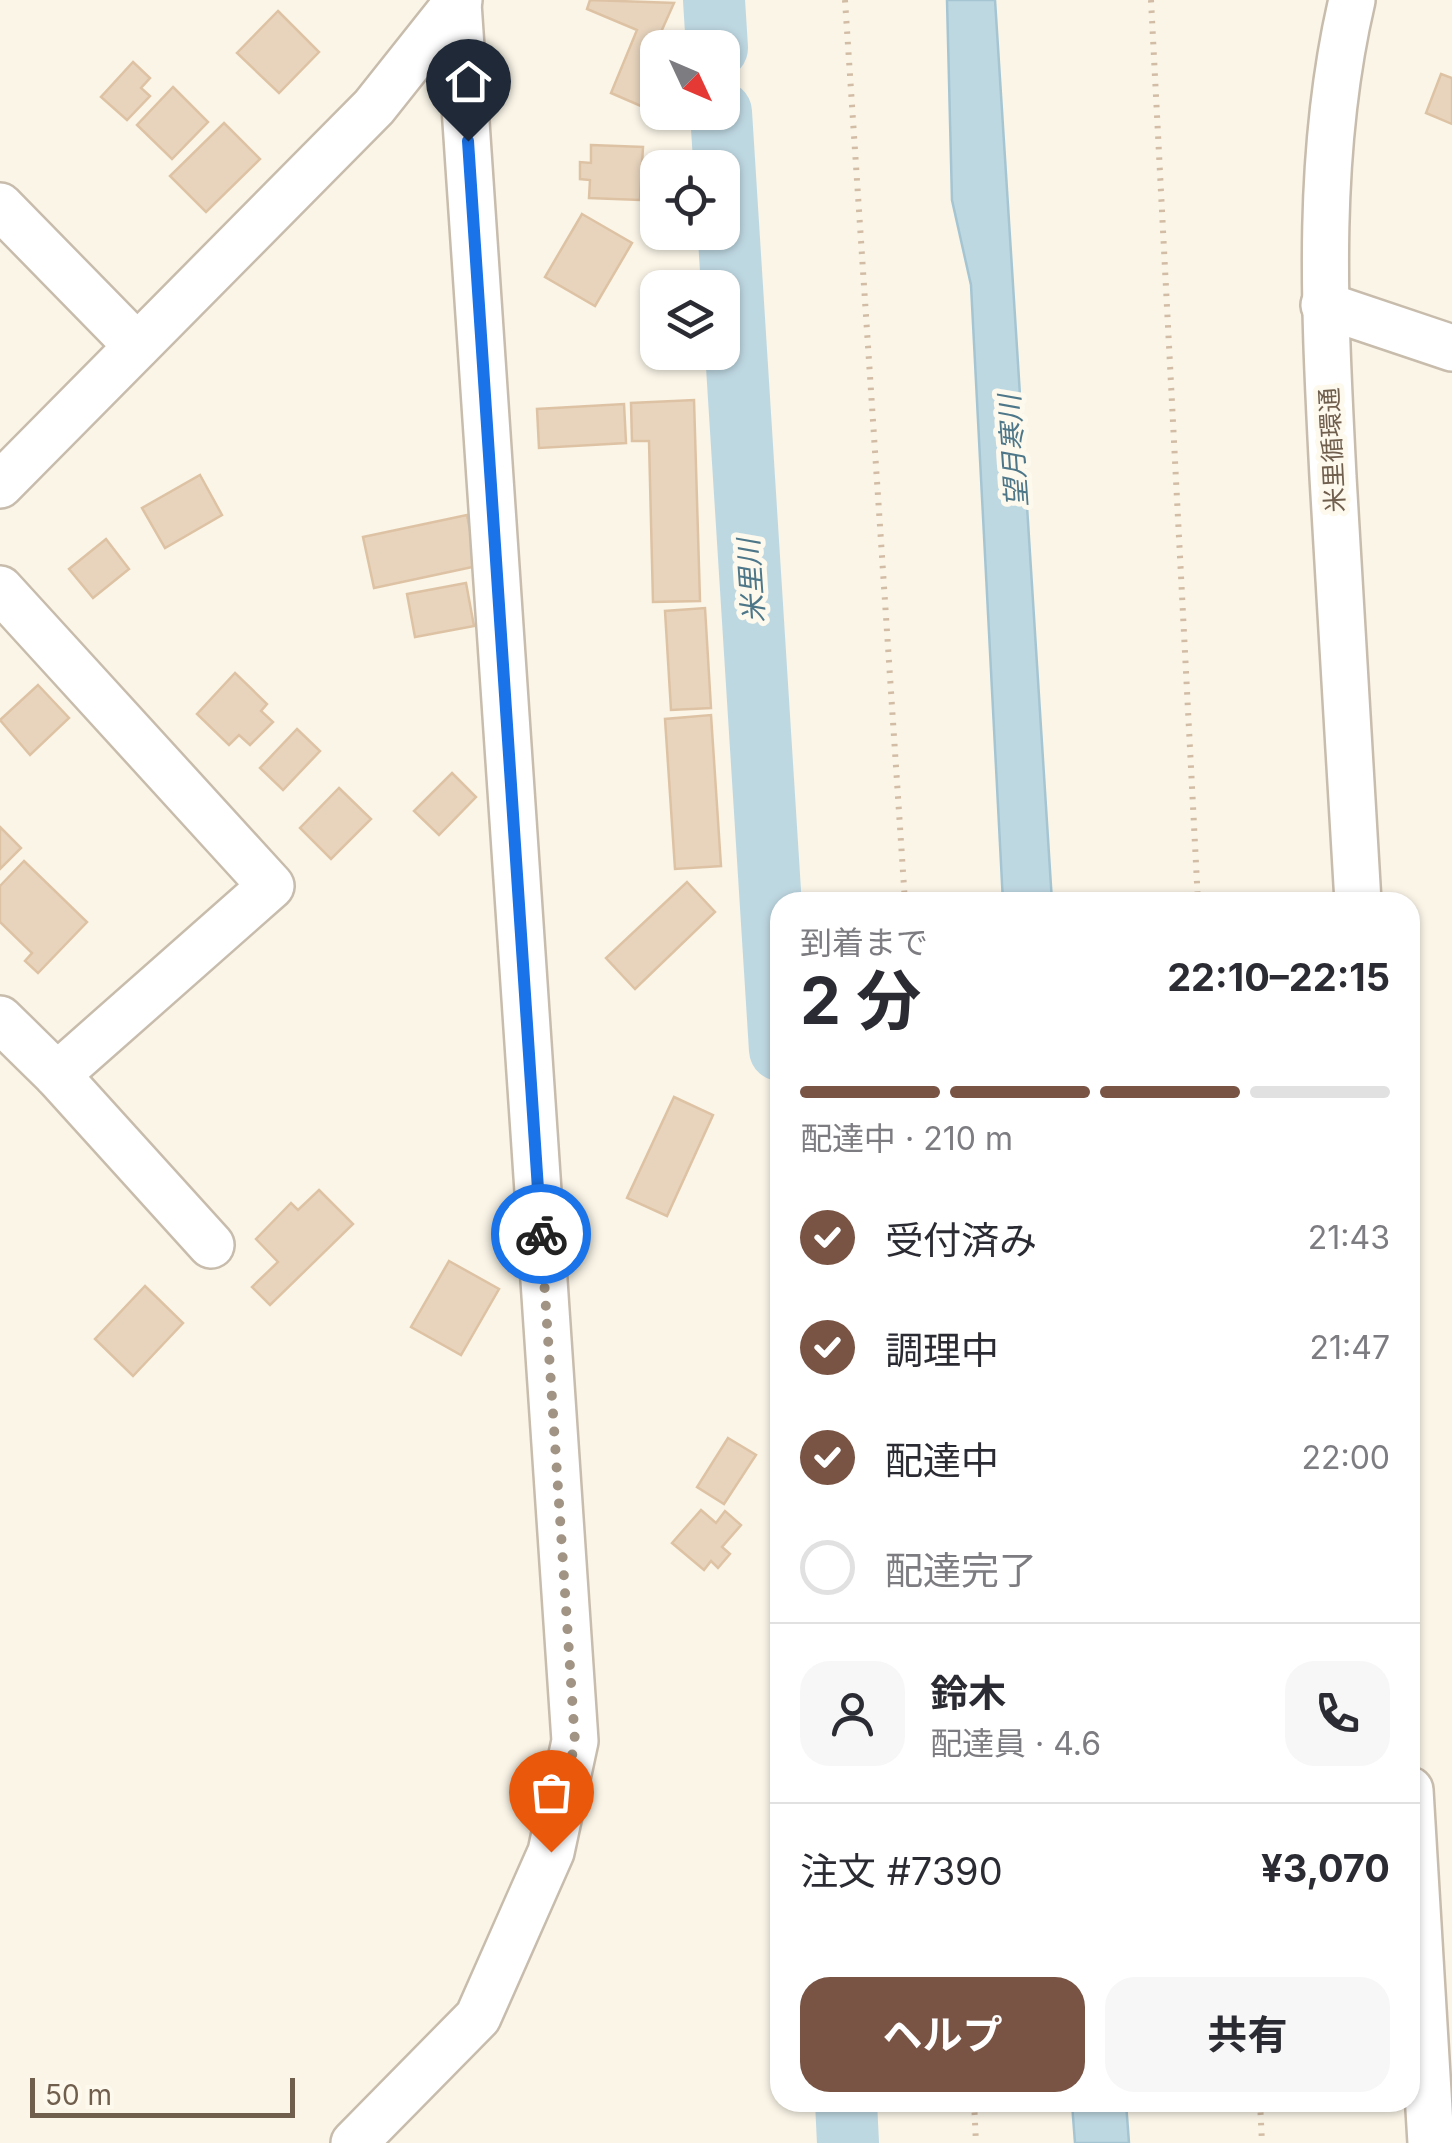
<!DOCTYPE html>
<html lang="ja">
<head>
<meta charset="utf-8">
<style>
	body { margin:0; font-family:Inter,"Noto Sans JP",sans-serif; background:#f7f7f7; color:#2b2b33; height:100vh; display:flex; flex-direction:column; font-size:38px; white-space:nowrap }
	* { box-sizing:border-box; margin:0 }
	p { font-size:32px; color:#7c7c81 }
	.icon { flex:none; width:55px; height:55px; fill:none; stroke:currentColor; stroke-width:2; stroke-linecap:round; stroke-linejoin:round }
	.map { position:relative; flex:1; overflow:hidden }
	.drawer { position:absolute; left:770px; top:892px; width:650px; height:1220px; display:flex; flex-direction:column; background:#fff; border-radius:30px; box-shadow:0 2px 8px #0004 }
	.drawer>* { flex:none }
	.needle { width:65px; rotate:134deg }
	.tools { position:absolute; left:640px; top:30px; display:grid; gap:20px }
	.tools a { display:grid; place-items:center; width:100px; height:100px; border-radius:20px; background:#fff; box-shadow:0 2px 8px #0004; font-size:50px }
	.scale { position:absolute; left:30px; bottom:25px; width:265px; box-sizing:border-box; padding-left:10px; border:5px solid #715f4e; border-top:0; font-size:28px; line-height:35px; white-space:nowrap; color:#715f4e; -webkit-text-stroke:8px #fdf9ed; paint-order:stroke }
	.pin { position:absolute; display:grid; place-items:center; width:85px; height:85px; color:#fff; margin:-102px -42px; border-radius:50% 50% 50% 0; rotate:-45deg; box-shadow:0 0 10px #0007 }
	.pin .icon { rotate:45deg }
	.courier { position:absolute; display:grid; place-items:center; width:100px; height:100px; margin:-50px; border:8px solid #1a73e8; border-radius:50%; background:#fff; color:#222; box-shadow:0 2px 12px #0007 }
	.summary em { font-style:normal; font-weight:700 }
	.summary div { display:flex; flex-direction:column-reverse }
	.summary { display:flex; align-items:center; justify-content:space-between; height:170px; padding:0 30px }
	h1 { font-size:65px; font-weight:700; line-height:75px }
	.bar { display:grid; grid-template-columns:repeat(4,1fr); gap:15px 10px; align-content:center; height:120px; padding:0 30px }
	.bar i { height:12px; border-radius:8px; background:#e1e1e2 }
	.bar .selected { background:#795444 }
	.bar p { grid-column:span 4 }
	.line { display:flex; align-items:center; gap:25px; padding:0 30px; border-top:2px solid #e1e1e2 }
	.line div { flex:1 }
	.round { display:grid; place-items:center; flex:none; width:105px; height:105px; border-radius:30px; background:#f7f7f7 }
	ol { padding:0 30px; list-style:none }
	li { display:flex; align-items:center; gap:30px; height:110px }
	li p { margin-inline-start:auto }
	li .icon { padding:10px; border-radius:50%; background:#795444; color:#fff; stroke-width:4 }
	li:last-child { color:#7c7c81 }
	li i { width:55px; height:55px; border:5px solid #e1e1e2; border-radius:50% }
	.primary-button { display:flex; gap:20px; margin-top:auto; padding:20px 30px }
	.primary-button a { flex:1; height:115px; border-radius:30px; background:#795444; color:#fff; font-size:40px; font-weight:700; line-height:115px; text-align:center }
	.primary-button a+a { background:#f7f7f7; color:#2b2b33 }
	.map>svg:first-child { display:block }
	.water { fill:#bed8e2; stroke:#a5c5d3; stroke-width:2.5 }
	.lines { fill:none; stroke-linecap:round; stroke-linejoin:round }
	.river { stroke:#bed8e2; stroke-width:62 }
	.building { fill:#e8d4bd; stroke:#dec2a4; stroke-width:2.5 }
	.minor-casing { stroke:#c8bcac; stroke-width:50 }
	.path { stroke:#d2bca5; stroke-width:6; stroke-dasharray:2.5 8; stroke-linecap:butt }
	.minor { stroke:#fff; stroke-width:45 }
	.done { stroke:#a19484; stroke-width:10; stroke-dasharray:0 18 }
	.route { stroke:#1a73e8; stroke-width:12 }
	.labels { text-anchor:middle; stroke-width:10; stroke-linejoin:round; paint-order:stroke }
	.street-label { font-size:25px; fill:#715f4e; stroke:#fdf9ed }
	.water-label { font-size:28px; font-style:italic; fill:#4d7789; stroke:#fdf9ed }
</style>
</head>
<body>
<div class="map">
<svg width="1452" height="2143" viewBox="0 0 1452 2143">
	<rect width="100%" height="100%" fill="#faf5e7"/>
	<g class="water">
		<polygon points="947,0 995,0 1052,902 1003,902 971,285 952,200"/>
		<polygon points="1072,2103 1126,2103 1129,2143 1075,2143"/>
	</g>
	<g class="lines">
		<g class="river">
			<polyline points="714,0 717,48"/>
			<polyline points="721,112 780,1050"/>
			<polyline points="846,2102 848,2143"/>
		</g>
	</g>
	<g class="building">
		<polygon points="590,0 674,3 661,32 667,34 658,48 658,65 641,106 611,93 637,30 587,9"/>
		<polygon points="278,11 319,52 279,93 237,53"/>
		<polygon points="133,62 150,78 141,88 150,96 127,120 101,97"/>
		<polygon points="1441,74 1452,78 1452,124 1426,113"/>
		<polygon points="173,87 208,122 172,159 137,125"/>
		<polygon points="224,123 260,159 206,212 170,176"/>
		<polygon points="591,145 643,147 640,200 589,198 590,180 580,179 580,162 591,163"/>
		<polygon points="582,214 632,243 595,306 545,277"/>
		<polygon points="694,400 700,601 653,602 649,441 632,441 631,403"/>
		<polygon points="624,404 626,443 539,448 537,409"/>
		<polygon points="200,475 222,515 165,548 142,508"/>
		<polygon points="467,515 477,566 374,588 363,537"/>
		<polygon points="106,539 129,569 93,598 69,569"/>
		<polygon points="466,583 474,626 415,637 407,594"/>
		<polygon points="705,608 711,708 671,710 665,611"/>
		<polygon points="235,673 267,704 261,711 273,722 250,745 239,735 229,745 197,714"/>
		<polygon points="38,685 69,718 30,755 0,720"/>
		<polygon points="711,715 721,866 675,869 665,719"/>
		<polygon points="297,729 320,751 283,790 260,768"/>
		<polygon points="452,773 476,797 439,835 414,811"/>
		<polygon points="339,788 371,819 331,859 300,828"/>
		<polygon points="0,827 21,848 0,869"/>
		<polygon points="24,861 87,922 38,973 25,961 32,953 0,922 0,886"/>
		<polygon points="687,882 715,912 635,989 606,958"/>
		<polygon points="674,1097 713,1115 667,1216 627,1198"/>
		<polygon points="319,1190 353,1224 270,1305 252,1287 278,1262 256,1239 291,1203 298,1210"/>
		<polygon points="449,1261 499,1289 461,1355 411,1327"/>
		<polygon points="145,1286 183,1323 133,1376 95,1339"/>
		<polygon points="728,1438 756,1455 724,1504 697,1487"/>
		<polygon points="701,1510 716,1523 725,1511 741,1525 722,1547 730,1554 718,1568 711,1561 704,1570 672,1543"/>
	</g>
	<g class="lines">
		<defs>
			<g id="minor">
				<path d="M 1352,0 C 1315,158 1325,317 1333,477 C 1341,619 1349,761 1358,902"/>
				<polyline points="0,206 137,346"/>
				<polyline points="1324,305 1452,348"/>
				<polyline points="0,485 374,107 459,0"/>
				<polyline points="0,589 271,886 57,1075"/>
				<polyline points="0,1019 57,1075 211,1245"/>
				<polyline points="1410,1790 1431,2143"/>
				<polyline points="354,2143 478,2017 551,1852 575,1741 458,3"/>
			</g>
		</defs>
		<use href="#minor" class="minor-casing"/>
		<g class="path">
			<polyline points="845,0 905,902"/>
			<polyline points="1151,0 1198,902"/>
			<polyline points="974,2102 976,2143"/>
			<polyline points="1260,2102 1262,2143"/>
		</g>
		<use href="#minor" class="minor"/>
	</g>
	<g class="lines">
		<polyline class="done" points="541,1234 575,1742 551,1852"/>
		<polyline class="route" points="468,141 541,1234"/>
	</g>
	<g class="labels">
		<g class="street-label">
			<text transform="translate(1332 450) rotate(-93)" y="9">米里循環通</text>
		</g>
		<g class="water-label">
			<text transform="translate(1013 451) rotate(-94)" y="10">望月寒川</text>
			<text transform="translate(751 581) rotate(-94)" y="10">米里川</text>
		</g>
	</g>
</svg>
<div class="tools">
<a><svg class="needle" viewBox="-14 -14 28 28"><path d="M0-13l5 13h-10z" fill="#e53935"/><path d="M0 13l5-13h-10z" fill="#7c7c81"/></svg></a>
<a><svg class="icon" aria-label="locate" viewBox="0 0 24 24"><circle cx="12" cy="12" r="6"/><path d="M12 2v4M12 18v4M2 12h4M18 12h4"/></svg></a>
<a><svg class="icon" aria-label="layers" viewBox="0 0 24 24"><path d="M12 4l9 5-9 5-9-5zM3 14l9 5 9-5"/></svg></a>
</div>
<div class="scale">50 m</div>
<div class="pin" style="left:551px;top:1852px;background:#ea580c"><svg class="icon" aria-label="bag" viewBox="0 0 24 24"><path d="M5 8h14l-1 12H6zM9 8a3 3 0 0 1 6 0"/></svg></div>
<div class="pin" style="left:468px;top:141px;background:#1f2937"><svg class="icon" aria-label="home" viewBox="0 0 24 24"><path d="M3 11l9-7 9 7M6 9v11h12V9"/></svg></div>
<div class="courier" style="left:541px;top:1234px"><svg class="icon" aria-label="bike" viewBox="0 0 24 24"><circle cx="6" cy="16" r="4"/><circle cx="18" cy="16" r="4"/><path d="M6 16l4-8h5l3 8M10 8l3 8H6M13 5h3"/></svg></div>
<section class="drawer">
<div class="summary"><div><h1>2 分</h1><p>到着まで</p></div><em>22:10–22:15</em></div>
<div class="bar"><i class="selected"></i><i class="selected"></i><i class="selected"></i><i></i><p>配達中 · 210 m</p></div>
<ol>
<li><svg class="icon" aria-label="check" viewBox="0 0 24 24"><path d="M5 12l5 5 9-10"/></svg>受付済み<p>21:43</p></li>
<li><svg class="icon" aria-label="check" viewBox="0 0 24 24"><path d="M5 12l5 5 9-10"/></svg>調理中<p>21:47</p></li>
<li><svg class="icon" aria-label="check" viewBox="0 0 24 24"><path d="M5 12l5 5 9-10"/></svg>配達中<p>22:00</p></li>
<li><i></i>配達完了</li>
</ol>
<div class="line" style="height:180px"><a class="round"><svg class="icon" aria-label="person" viewBox="0 0 24 24"><circle cx="12" cy="8" r="4"/><path d="M4 21q1-7 8-7t8 7"/></svg></a><div><b>鈴木</b><p>配達員 · 4.6</p></div><a class="round"><svg class="icon" aria-label="phone" viewBox="0 0 24 24"><path d="M5 4h4l2 5-3 2q2 4 5 5l2-3 5 2v4C11 20 4 13 5 4z"/></svg></a></div>
<div class="line" style="height:130px"><div>注文 #7390</div><b>¥3,070</b></div>
<div class="primary-button"><a>ヘルプ</a><a>共有</a></div>
</section>
</div>
</body>
</html>
